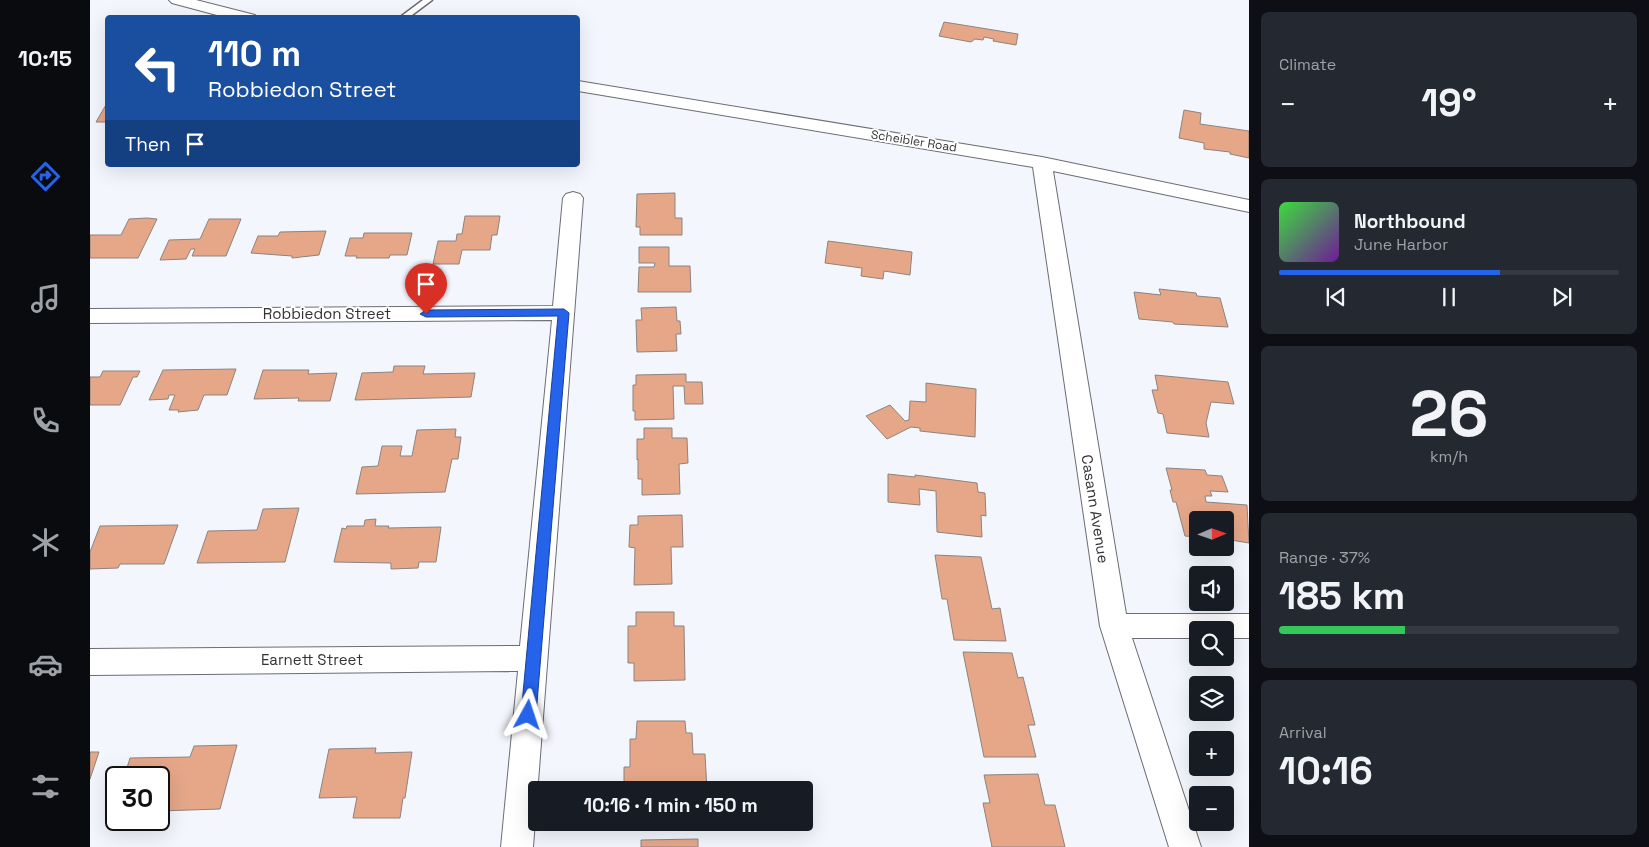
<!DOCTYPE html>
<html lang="en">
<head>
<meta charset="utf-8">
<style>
	body { margin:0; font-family:"Space Grotesk",sans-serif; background:#242831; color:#f1f3f6; height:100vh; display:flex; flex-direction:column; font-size:19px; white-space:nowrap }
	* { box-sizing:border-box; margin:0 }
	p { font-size:16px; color:#9ea1a6 }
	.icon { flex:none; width:28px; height:28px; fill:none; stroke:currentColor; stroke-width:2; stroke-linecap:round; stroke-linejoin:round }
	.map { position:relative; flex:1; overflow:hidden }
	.details { display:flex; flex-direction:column; gap:12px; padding:12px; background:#0d0f14; width:400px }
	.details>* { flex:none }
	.top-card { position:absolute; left:15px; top:15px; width:475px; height:152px; border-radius:5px; box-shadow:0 5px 20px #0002; background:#1a4fa0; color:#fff; overflow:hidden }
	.needle { width:32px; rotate:88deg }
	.buttons { position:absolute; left:1099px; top:511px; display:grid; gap:10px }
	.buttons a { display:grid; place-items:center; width:45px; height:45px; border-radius:5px; background:#171b24; box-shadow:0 5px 20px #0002; font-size:25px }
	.speed { position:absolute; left:15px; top:766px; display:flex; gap:10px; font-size:25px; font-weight:700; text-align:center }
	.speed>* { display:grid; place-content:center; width:65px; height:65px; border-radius:50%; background:#171b24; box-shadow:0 5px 20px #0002; line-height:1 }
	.speed .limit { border:2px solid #111; border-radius:8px; background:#fff; color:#111 }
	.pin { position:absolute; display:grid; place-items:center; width:42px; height:42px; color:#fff; margin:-51px -21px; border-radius:50% 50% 50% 0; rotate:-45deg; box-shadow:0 0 5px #0007 }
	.pin .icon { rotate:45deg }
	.me { position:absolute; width:55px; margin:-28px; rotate:5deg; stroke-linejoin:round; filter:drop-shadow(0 0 4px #0008) }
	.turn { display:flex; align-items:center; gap:18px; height:105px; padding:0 20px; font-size:22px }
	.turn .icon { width:65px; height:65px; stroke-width:2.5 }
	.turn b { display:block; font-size:35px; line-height:42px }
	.then { display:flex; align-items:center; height:48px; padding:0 20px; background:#0003; gap:10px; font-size:19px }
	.big { font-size:38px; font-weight:800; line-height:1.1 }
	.details .widget { flex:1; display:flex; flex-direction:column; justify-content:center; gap:8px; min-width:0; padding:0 18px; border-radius:8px; background:#242831 }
	.details .dial { align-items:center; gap:0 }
	.dial b { font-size:65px; line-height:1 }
	.song { display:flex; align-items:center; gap:15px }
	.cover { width:60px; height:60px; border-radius:8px; background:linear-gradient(135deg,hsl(120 70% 55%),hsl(280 70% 35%)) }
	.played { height:5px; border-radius:2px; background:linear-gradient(90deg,#2563eb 65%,#363941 65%) }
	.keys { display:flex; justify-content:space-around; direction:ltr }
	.heat { display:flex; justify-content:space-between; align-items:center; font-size:28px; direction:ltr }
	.charge { height:8px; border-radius:4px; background:linear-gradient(90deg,#34c759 37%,#363941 0) }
	.trip { position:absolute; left:438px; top:781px; width:285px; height:50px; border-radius:5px; background:#171b24; box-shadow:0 5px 20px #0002; font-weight:800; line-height:50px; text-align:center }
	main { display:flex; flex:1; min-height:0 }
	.tab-bar { display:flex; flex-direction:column; width:90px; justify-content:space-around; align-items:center; background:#090b0e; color:#9ea1a6 }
	.tab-bar .icon { width:35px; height:35px }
	.tab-bar .on { color:#2563eb }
	.tab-bar b { font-size:22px; color:#f1f3f6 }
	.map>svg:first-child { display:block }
	.building { fill:#e6a789; stroke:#8c837f }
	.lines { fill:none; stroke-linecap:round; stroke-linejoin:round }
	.service-casing { stroke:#6b6c74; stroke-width:3 }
	.minor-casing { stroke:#6b6c74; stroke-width:2 }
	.service { fill:#fff; fill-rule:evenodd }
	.minor { fill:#fff; fill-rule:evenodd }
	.route { fill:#2563eb; stroke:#184099 }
	.labels { text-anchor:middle; stroke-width:4; stroke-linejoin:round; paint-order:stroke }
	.far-street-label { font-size:12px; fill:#323236; stroke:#fff }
	.street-label { font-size:15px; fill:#323236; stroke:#fff }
</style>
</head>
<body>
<main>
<nav class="tab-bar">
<b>10:15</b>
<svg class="icon on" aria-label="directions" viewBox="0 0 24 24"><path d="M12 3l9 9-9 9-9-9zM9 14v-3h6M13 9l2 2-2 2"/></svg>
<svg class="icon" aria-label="music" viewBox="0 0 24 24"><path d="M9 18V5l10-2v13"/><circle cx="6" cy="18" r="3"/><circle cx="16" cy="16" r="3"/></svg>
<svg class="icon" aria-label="phone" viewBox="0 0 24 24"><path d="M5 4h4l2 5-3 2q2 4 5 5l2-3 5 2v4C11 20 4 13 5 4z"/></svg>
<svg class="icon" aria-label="climate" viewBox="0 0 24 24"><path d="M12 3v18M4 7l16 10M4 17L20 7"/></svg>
<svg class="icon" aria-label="car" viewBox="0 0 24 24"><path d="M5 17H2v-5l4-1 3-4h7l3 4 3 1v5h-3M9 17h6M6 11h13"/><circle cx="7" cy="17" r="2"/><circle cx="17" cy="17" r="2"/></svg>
<svg class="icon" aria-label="filters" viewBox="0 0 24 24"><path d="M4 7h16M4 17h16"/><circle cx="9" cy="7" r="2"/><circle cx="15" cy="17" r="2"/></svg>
</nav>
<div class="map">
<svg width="1159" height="847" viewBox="0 0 1159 847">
	<rect width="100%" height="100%" fill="#f4f6fe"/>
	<path class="building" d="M854 22 928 34 926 45 903 41 904 39 894 37 893 40 885 39 881 42 849 36Z
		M17 103 18 122H6Z
		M1094 110 1111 113 1110 124 1159 131V158L1140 154V152L1114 149V143L1089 138Z
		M585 193V218H592V235H550V227H546L547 194Z
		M375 216H410L407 235H402L400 250H372L369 264H343L348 241H366L367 234H372Z
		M57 218 67 219 48 258H0V235H31L39 219Z
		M119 219H151L136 256H102L105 249H101L96 259 70 260 79 240 110 239Z
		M236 231 229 255 202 258V256L161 253 168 236H188L190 232Z
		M274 233H322L317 255H300L299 258H266L267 256H255L260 238H273Z
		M738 241 822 252 820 275 794 271 793 279 771 276 772 268 735 263Z
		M549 247H579V266H600L601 292H548L549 267H564L565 263H549Z
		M1069 289 1106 293 1107 296 1130 298 1138 327 1084 324 1083 322 1049 319 1044 292 1071 295Z
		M586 307 587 321H590L591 334H586L587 351 547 352 546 320H552L551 308Z
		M304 366H335L333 374 385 373 381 397 265 400 272 373 303 372Z
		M146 369 137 395H114L108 410 88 412 89 410H79L85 395H79L78 399 59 400 73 370Z
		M173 370H219L218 374 247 373 240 401H208L209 398 164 399Z
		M13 371H50L47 377H43L30 405H0V377H10Z
		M596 374V382H612L613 404H595L594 386H583L584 419 545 420V411H543V385H546V375Z
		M1065 375 1138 382 1144 404 1121 402 1116 423 1119 437 1077 433 1073 414 1068 413 1062 390H1068Z
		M836 383 886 389 885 437 830 431V428L821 427 797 439 776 416 800 405 815 421 819 420 820 401 836 402Z
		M554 428H582V438H597L598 463 589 464 590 494 552 495V479H548V459L547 460V439H554Z
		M366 429 365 437H371L368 459H362L355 492 266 494 272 467 288 466 292 446H312L310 456H322L327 430Z
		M1076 468 1115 470 1117 475 1132 476 1138 492 1120 491 1122 496H1115L1116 502 1157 505 1159 543 1135 539V520H1108V537L1095 536 1086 502H1083L1080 490H1082Z
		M798 474 825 477V475L887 483 888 492 895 493 896 516 891 515 892 537 847 532 846 491 829 489 830 505 798 502Z
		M209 508 195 562 107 563 118 531 167 530 173 509Z
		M592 515 593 547H581L582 584 544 585 545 548 539 547 540 525H548V516Z
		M286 519 285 526H299L298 528 351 527 346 562H329L328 568 301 569V563L244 562 252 528 256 529 257 526H274L275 520Z
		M88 525 74 564H30L28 568 0 569V552L10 526Z
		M845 555 891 557 902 609 910 608 916 641 864 640 857 599H852Z
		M546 612H584V626H594L595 680 544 681V663H538V626H546Z
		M873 652 922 653 928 678 933 677 945 725H938L946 757H894Z
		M547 721H595L596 733H602L603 754H615L617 790H534V767H540V739H546Z
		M147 745 130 809 69 811V778H34L40 758 100 757 104 746Z
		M286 748 285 753 322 752 315 798H313L310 818H263L267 797 229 798 239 749Z
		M0 752H9L0 779Z
		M948 774 955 805H965L975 847H902L893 803H900L894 775Z
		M608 839V847H551V840Z"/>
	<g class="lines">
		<defs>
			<path id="service" d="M333 0H342L318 18H309Z"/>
			<path id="minor" d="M79 0H106L165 15 167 18H138L82 3Z
				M488 81 952 157 1159 200V212L963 171 1036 614H1159V638H1135V630H1108V638H1042L1111 847H1079L1010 626 943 167 488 91Z
				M483 192 490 194 493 198 443 847H411L428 671 0 675V649L430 646 462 320 0 323V309L463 306 473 198 476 194Z"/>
		</defs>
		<use href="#service" class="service-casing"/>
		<use href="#minor" class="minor-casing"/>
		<use href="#service" class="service"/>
		<use href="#minor" class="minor"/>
	</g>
	<path class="route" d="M474 309 479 313 446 715 443 719 438 721 434 719 431 715 468 316 336 317 330 314 336 310Z"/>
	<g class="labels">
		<g class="far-street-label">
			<text transform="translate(824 141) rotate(9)" y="4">Scheibler Road</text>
		</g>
		<g class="street-label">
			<text x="237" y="319">Robbiedon Street</text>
			<text transform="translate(1005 509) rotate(81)" y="5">Casann Avenue</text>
			<text x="222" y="665">Earnett Street</text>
		</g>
	</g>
</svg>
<div class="buttons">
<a><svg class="needle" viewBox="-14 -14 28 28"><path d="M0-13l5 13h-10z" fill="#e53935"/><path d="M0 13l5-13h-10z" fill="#9ea1a6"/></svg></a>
<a><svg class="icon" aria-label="sound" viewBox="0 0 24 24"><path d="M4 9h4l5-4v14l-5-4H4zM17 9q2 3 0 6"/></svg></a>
<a><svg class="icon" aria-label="search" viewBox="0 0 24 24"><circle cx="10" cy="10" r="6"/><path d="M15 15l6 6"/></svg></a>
<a><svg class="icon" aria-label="layers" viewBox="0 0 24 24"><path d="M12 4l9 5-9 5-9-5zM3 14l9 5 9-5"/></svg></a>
<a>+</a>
<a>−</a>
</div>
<div class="speed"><div class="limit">30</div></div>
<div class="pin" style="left:336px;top:314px;background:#d93025"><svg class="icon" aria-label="arrive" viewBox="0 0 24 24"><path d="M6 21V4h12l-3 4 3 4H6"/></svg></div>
<svg class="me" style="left:438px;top:715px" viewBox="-20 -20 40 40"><path d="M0-17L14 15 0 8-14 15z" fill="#2563eb" stroke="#fff" stroke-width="4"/></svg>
<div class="trip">10:16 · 1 min · 150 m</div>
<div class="top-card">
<div class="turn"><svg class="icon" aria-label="left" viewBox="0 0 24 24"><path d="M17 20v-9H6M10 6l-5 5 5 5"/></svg><div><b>110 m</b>Robbiedon Street</div></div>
<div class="then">Then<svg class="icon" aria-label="arrive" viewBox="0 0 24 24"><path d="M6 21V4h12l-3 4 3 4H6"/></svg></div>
</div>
</div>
<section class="details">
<div class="widget"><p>Climate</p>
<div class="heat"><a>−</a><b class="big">19°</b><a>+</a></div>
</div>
<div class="widget">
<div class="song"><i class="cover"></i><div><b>Northbound</b><p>June Harbor</p></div></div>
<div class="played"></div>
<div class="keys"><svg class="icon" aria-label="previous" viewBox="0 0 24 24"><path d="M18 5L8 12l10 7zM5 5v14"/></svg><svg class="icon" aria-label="pause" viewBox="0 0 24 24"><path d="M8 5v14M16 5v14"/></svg><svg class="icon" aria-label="next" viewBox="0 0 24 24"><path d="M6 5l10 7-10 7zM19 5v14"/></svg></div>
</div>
<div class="widget dial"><b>26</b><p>km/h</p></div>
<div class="widget"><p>Range · 37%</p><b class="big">185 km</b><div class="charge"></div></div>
<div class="widget"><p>Arrival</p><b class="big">10:16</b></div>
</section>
</main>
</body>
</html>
